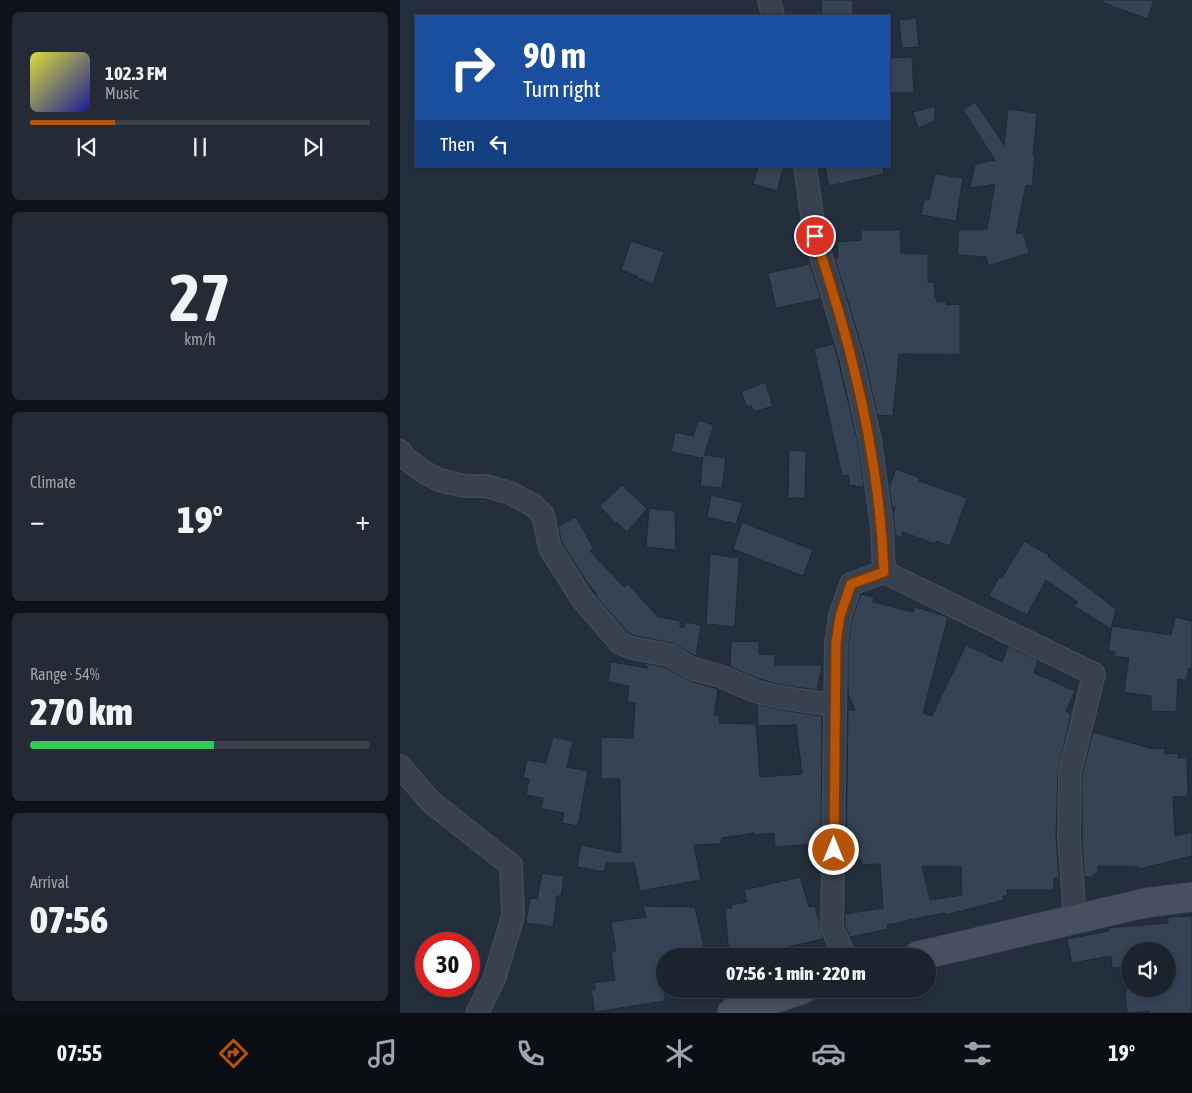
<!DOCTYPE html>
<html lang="en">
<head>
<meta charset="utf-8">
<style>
	body { margin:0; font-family:"Asap Condensed",sans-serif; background:#242b36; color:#f1f3f6; height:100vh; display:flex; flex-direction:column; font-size:19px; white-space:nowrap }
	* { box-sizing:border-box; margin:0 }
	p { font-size:16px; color:#a0a4aa }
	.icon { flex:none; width:28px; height:28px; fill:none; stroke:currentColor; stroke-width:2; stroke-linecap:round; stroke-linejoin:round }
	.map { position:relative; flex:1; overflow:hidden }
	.side { display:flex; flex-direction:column; gap:12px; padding:12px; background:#0f1319; width:400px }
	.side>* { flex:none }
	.hud { position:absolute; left:15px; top:15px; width:475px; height:152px; border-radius:0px; box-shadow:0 2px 8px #0003,0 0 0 1px #39404a; background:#1a4fa0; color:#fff; overflow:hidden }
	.buttons { position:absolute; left:721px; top:942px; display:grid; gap:10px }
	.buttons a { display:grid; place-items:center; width:55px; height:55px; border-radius:50%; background:#1b232e; box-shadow:0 2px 8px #0003,0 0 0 1px #39404a; font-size:25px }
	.speed { position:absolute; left:15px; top:932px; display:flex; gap:10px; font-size:25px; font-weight:700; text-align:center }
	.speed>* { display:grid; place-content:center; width:65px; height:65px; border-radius:50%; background:#1b232e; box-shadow:0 2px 8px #0003,0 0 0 1px #39404a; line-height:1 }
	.speed .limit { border:8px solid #d22; background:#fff; color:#111 }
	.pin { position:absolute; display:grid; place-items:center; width:42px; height:42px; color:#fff; margin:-21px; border:2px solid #fff; border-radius:50%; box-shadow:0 1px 5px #0007 }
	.me { position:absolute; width:55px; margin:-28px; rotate:0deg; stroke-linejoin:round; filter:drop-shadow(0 0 4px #0008) }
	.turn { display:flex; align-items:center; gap:18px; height:105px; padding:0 25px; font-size:22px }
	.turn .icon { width:65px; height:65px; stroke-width:2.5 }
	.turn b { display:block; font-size:35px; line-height:42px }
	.then { display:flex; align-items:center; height:48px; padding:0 25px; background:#0003; gap:10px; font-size:19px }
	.big { font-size:38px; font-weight:800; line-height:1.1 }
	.side .widget { flex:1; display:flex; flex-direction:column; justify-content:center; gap:8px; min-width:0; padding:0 18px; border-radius:8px; background:#242b36 }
	.side .dial { align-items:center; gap:0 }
	.dial b { font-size:65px; line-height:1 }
	.song { display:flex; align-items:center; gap:15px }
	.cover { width:60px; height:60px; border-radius:8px; background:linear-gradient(135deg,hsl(60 70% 55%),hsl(240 70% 35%)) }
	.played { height:5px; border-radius:2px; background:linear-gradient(90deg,#b45309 25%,#39404a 25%) }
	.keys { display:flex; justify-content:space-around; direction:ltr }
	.heat { display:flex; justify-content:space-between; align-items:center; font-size:28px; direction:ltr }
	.charge { height:8px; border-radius:4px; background:linear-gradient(90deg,#34c759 54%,#39404a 0) }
	.trip { position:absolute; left:256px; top:948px; width:280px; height:50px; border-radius:25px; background:#1b232e; box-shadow:0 2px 8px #0003,0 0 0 1px #39404a; font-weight:800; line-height:50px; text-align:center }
	.tab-bar { display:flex; height:80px; justify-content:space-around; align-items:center; background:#0b0e12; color:#a0a4aa }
	.tab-bar .icon { width:35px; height:35px }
	.tab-bar .active { color:#b45309 }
	.tab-bar b { font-size:22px; color:#f1f3f6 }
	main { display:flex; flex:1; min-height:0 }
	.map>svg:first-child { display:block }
	.building { fill:#364354; stroke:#1f2835; fill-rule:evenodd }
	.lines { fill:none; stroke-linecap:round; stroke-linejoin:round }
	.street-casing { stroke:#414a57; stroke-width:24 }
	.secondary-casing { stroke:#414a57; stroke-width:30 }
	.street { stroke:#38414e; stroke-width:21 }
	.secondary { stroke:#465061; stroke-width:28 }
	.route-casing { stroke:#753606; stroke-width:12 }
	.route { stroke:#b45309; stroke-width:9 }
</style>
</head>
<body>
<main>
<section class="side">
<div class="widget">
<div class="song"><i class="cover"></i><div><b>102.3 FM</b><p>Music</p></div></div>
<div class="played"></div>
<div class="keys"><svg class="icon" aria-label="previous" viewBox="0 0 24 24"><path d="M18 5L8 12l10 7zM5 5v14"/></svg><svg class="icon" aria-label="pause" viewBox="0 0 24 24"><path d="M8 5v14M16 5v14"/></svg><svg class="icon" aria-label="next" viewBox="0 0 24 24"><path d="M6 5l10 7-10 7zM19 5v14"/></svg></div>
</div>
<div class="widget dial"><b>27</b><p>km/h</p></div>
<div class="widget"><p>Climate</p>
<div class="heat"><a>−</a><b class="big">19°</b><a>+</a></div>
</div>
<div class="widget"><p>Range · 54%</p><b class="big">270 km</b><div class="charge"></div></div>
<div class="widget"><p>Arrival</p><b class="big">07:56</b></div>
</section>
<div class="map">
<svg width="792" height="1013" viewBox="0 0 792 1013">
	<rect width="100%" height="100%" fill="#242f3e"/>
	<path class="building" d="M421 0H453V16H422Z
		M702 0H754L747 19 702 2Z
		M516 18 519 47 502 48 499 20Z
		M512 57 514 93H489V58Z
		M575 102 604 145 608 109 637 113 633 155H635L632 186 626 185 616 234 623 233 629 253 588 266 586 257 558 255V230L587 229 595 184 570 188 575 164 595 160 563 110Z
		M535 106V121L518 128 513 112Z
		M358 166H384L377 191 353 184Z
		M425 166H483L484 174 429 186Z
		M535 174 563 178 556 221 521 215 524 200H529Z
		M461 230H500L501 253 528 254V282H534L535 298H537V302L546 301V305L560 304V355L499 354 493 416 477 415 463 352 435 259 438 258 437 242 461 240Z
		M231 241 264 252 253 284 237 278V276L221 270Z
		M410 264 421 299 376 308 368 273Z
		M434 344 458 442 464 486 455 487V485L450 486 448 475 442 476 414 349Z
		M365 382 373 406 354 412 351 405 347 407 341 392Z
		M298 420 314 425 304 455 326 458 322 488 300 486 303 457V458L271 452 275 432 293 436Z
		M389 450 406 451 405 498H388Z
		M496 469 520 478 519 481 567 498 550 546 536 541 535 544 503 532 502 538 495 535 493 513 495 507 492 506 489 487Z
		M222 485 247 509 227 532 217 522 216 524 200 506Z
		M311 495 343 503 336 524 307 517Z
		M249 508 275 511 276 550 246 547Z
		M176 517 194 549 190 551 224 587 228 584 258 617 280 621V627H284L285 622 301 625 296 656 272 643 236 636 228 633 195 595 197 594 189 585 162 543 158 526Z
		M342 522 413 550 403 576 333 549Z
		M624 541 649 555 648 557 716 609 711 629 674 606 678 602 646 580 627 615 589 596 599 577 602 578Z
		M310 554 339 558 335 627 306 624Z
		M461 594 474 597 473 602 513 612 515 607 548 617 523 713 532 716 566 645 602 662 608 646 638 660 634 673 675 691 666 711 671 714 658 772 656 837 659 878H654V890H607L608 896H603L604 900 546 915 545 913 504 921V922L487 925 488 929 450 937 445 925V914L483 908 480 864 461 865 462 860H456V858L446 857 448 710H455L448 694V644L452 619ZM522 866 561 867 562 895 530 900Z
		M775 617 792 621V669L789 668 786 680 778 679 776 712 751 711V696L724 692 729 658 714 656 715 652 708 651 712 626 771 635Z
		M359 641V654L375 655V665H422L417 690 380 685 359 679 330 667 331 642Z
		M211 662 248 668 243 663 265 667 290 681 318 689 314 715 319 716V723L356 724 360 777 402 774 396 725 358 726 357 704 376 709 422 716 421 844 375 847 374 833 354 835V833L322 838 320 844 294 845 301 880 240 891 234 863H206L204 872 177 867 181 845 221 853 220 779H201V737L233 738 235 703 227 702 229 686 208 682Z
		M693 732 753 749 765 748V754L778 753V758H787L788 796 773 797 775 836 792 832V856L739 869 738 867 698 866V874H694V877H684L682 837V774Z
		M153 737 173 741 167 767 188 771 178 826 162 823 164 813 141 809 143 798 126 795 129 779 123 778 127 760 146 763Z
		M142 873 164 876 161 896H157L153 927 126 923 130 898 137 899Z
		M400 877 409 907 415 906 418 919H420V928L423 939 384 948V956H329L325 908H332L331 905 347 902 344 890Z
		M243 906 295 907 306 956H265V1001L195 1012 191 990 195 989 194 983 215 980 211 952 216 951 211 922 246 917Z
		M792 916V1013H749V1011L727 1013 725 989H768V951H730V967L712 968 711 956 672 963 667 939 709 931 708 928 768 923V917Z"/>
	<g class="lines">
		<defs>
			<path id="street" d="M369 0 373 16
				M405 166 415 236 451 356 470 440 482 527 484 572 451 584 440 616 436 643 432 928 445 956
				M0 451 4 457 24 472 39 480 65 486H86L110 493 133 505 143 515 150 548 183 600 220 643 232 648 269 655 293 669 320 676 355 691 378 697 434 705
				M484 572 694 674 670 772 669 837 675 920
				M0 766 31 802 111 865 113 916 94 979 77 1013"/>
			<path id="secondary" d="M518 956 745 903 792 897
				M332 1013 403 989"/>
		</defs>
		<use href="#street" class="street-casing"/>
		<use href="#secondary" class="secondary-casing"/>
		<use href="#street" class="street"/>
		<use href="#secondary" class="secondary"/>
	</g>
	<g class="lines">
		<defs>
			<path id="route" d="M415 236C428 276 441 316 451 357 469 427 481 500 484 572L451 584 440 616 436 643 434 850"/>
		</defs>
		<use href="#route" class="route-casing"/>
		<use href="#route" class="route"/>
	</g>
</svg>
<div class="buttons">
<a><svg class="icon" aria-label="sound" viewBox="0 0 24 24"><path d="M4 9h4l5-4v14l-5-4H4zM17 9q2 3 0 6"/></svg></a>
</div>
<div class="speed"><div class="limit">30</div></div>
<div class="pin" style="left:415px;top:236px;background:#d93025"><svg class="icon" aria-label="arrive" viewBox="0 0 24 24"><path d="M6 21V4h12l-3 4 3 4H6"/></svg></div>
<svg class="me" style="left:434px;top:850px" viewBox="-20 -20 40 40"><circle r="17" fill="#b45309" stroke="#fff" stroke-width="3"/><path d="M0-11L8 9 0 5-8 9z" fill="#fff"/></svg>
<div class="trip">07:56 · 1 min · 220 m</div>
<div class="hud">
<div class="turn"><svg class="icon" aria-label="right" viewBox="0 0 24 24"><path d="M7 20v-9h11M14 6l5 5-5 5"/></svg><div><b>90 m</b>Turn right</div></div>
<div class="then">Then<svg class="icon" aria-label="left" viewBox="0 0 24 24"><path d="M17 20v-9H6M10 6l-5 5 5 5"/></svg></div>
</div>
</div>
</main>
<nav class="tab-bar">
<b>07:55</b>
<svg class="icon active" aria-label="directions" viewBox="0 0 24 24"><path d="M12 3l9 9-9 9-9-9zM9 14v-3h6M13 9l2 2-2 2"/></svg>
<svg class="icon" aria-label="music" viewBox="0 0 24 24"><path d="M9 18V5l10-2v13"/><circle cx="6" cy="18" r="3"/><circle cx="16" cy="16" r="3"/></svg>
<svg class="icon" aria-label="phone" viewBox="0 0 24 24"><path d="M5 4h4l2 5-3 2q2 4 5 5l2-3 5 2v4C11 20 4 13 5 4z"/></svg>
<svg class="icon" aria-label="climate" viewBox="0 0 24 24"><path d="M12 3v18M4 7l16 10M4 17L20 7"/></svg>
<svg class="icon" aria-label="car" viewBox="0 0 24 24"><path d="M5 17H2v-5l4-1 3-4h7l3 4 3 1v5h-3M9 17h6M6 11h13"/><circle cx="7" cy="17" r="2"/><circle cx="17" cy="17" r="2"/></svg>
<svg class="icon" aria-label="filters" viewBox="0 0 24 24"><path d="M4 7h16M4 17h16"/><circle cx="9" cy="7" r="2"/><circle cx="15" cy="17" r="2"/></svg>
<b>19°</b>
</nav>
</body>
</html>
